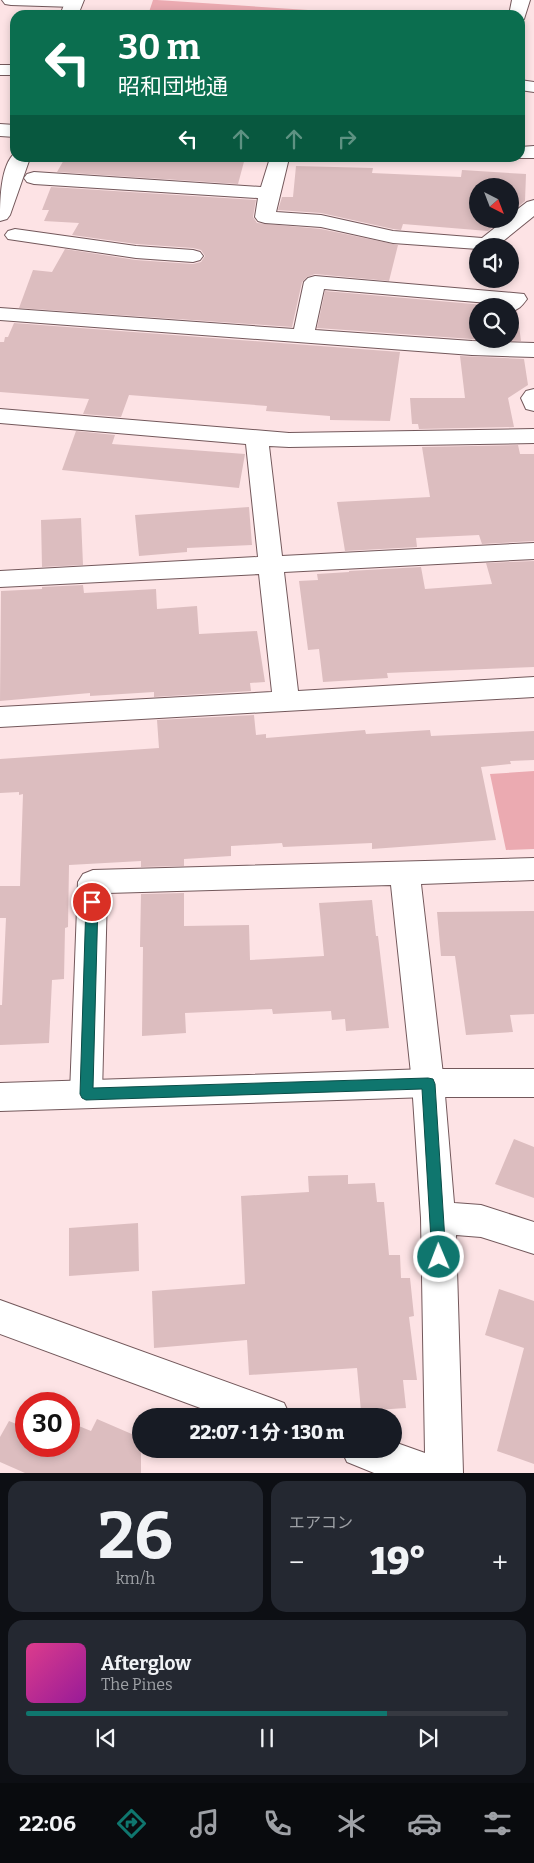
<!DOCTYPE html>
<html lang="ja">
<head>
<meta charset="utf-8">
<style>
	body { margin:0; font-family:Bitter,"Noto Sans JP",serif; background:#242831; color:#f1f3f6; height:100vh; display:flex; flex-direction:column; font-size:19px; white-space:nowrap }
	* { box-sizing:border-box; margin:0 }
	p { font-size:16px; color:#9ea1a6 }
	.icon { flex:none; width:28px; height:28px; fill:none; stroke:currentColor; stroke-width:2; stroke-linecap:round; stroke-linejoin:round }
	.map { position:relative; height:1473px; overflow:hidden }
	.panel { display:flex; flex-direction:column; gap:8px; padding:8px; background:#0d0f14; flex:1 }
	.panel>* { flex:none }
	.top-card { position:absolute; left:10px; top:10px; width:515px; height:152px; border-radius:15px; box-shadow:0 2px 8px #0003; background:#0b6e4f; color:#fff; overflow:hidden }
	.needle { width:32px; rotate:138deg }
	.controls { position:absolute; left:469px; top:178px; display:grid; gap:10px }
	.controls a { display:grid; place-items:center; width:50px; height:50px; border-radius:50%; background:#171b24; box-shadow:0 2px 8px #0003; font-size:25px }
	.speed { position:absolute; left:15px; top:1392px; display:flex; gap:10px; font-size:25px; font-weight:700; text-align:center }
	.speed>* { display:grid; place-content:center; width:65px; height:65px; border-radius:50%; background:#171b24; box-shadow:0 2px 8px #0003; line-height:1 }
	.speed .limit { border:8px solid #d22; background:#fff; color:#111 }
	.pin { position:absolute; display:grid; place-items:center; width:42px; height:42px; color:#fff; margin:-21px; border:2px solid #fff; border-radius:50%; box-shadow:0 1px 5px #0007 }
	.me { position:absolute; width:55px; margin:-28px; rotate:359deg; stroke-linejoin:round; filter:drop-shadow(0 0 4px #0008) }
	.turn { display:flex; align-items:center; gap:18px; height:105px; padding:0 25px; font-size:22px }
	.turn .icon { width:65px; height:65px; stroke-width:2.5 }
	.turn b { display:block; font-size:35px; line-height:42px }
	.lanes { display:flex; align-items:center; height:48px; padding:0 25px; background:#0003; justify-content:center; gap:25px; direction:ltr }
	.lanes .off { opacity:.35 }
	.big { font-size:38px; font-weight:800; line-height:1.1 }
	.panel .widget { flex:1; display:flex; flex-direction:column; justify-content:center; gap:8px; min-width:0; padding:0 18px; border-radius:15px; background:#242831 }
	.panel .dial { align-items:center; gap:0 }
	.dial b { font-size:65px; line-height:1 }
	.song { display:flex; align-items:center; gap:15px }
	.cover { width:60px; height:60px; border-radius:8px; background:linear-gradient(135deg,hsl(330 70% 55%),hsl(300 70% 35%)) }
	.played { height:5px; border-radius:2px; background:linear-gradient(90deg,#0f766e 75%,#363941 75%) }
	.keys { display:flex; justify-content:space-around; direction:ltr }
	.heat { display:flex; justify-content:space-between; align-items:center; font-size:28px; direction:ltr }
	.panel .tiles { flex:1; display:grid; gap:8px; grid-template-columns:1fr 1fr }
	.widget:last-child { grid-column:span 2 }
	.trip { position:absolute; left:132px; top:1408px; width:270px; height:50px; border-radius:25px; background:#171b24; box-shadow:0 2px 8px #0003; font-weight:800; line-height:50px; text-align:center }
	.tab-bar { display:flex; height:80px; justify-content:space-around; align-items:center; background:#090b0e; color:#9ea1a6 }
	.tab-bar .icon { width:35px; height:35px }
	.tab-bar .on { color:#0f766e }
	.tab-bar b { font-size:22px; color:#f1f3f6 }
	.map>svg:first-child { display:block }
	.green { fill:#ebaab1 }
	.building { fill:#dcbdbf }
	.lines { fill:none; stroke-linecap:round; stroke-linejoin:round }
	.minor-casing { stroke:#73585b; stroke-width:2 }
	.tertiary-casing { stroke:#73585b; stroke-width:2 }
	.minor { fill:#fff; fill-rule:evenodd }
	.tertiary { fill:#fff; fill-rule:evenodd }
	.route { fill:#0f766e; stroke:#0a4d48 }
</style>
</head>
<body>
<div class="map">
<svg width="534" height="1473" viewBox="0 0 534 1473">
	<rect width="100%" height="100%" fill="#fde3e5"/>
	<path class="green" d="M153 0H157L385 15H148Z
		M534 771V849L506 850 490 774Z"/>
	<path class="building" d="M65 158H245L238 184 57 172Z
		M296 166 373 168 372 173 461 177 462 170 526 174 525 201 510 213V186H478V219H503L488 231 403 224 401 230 393 229 321 213 278 210 282 197H293Z
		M51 187 256 200 253 217 257 223 321 229 398 245 389 281 315 274 307 277 302 282 292 327 19 308 33 270 52 272 65 249 136 260 193 264 201 262 205 256 201 250 193 248 136 244 72 235 79 223 44 221 49 210H42Z
		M325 291 496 306H478V339H510V314L517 311 521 341 472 339 317 328Z
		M14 323 400 352 390 421 330 420V416L266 411 267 406 129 395 121 417 83 414 89 399 0 392V342H4L5 337H8Z
		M460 356 524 359 528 385 508 398 514 427 419 429 418 424H412L410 398H465Z
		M76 431 115 435 112 444 245 454 239 488 62 470Z
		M518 445 520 454H534V541L482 544 479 535 416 538 417 547 345 551 337 502 430 497 422 447Z
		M249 507 252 545 187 548V552L139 556 135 515Z
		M81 518 83 565 42 567 41 520Z
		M534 561V667L387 673 388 678 323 682 319 649 308 650 299 581 318 580 317 574 349 572V571L421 567 425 589 492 584 486 563Z
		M83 585 84 593 156 589 157 609 197 606 199 634 257 631 265 682 250 683 251 691 154 697V692L90 696V693L0 701 1 591 42 589V587Z
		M254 715 256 735 266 734V738L365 730 366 734 430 730 431 736 534 731V760L510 761 511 764 481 767 496 840 372 849V843L283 847 282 843 231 846V856L184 859V866L141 867V861L69 865 68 927 65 928 64 979 52 980 49 1043 0 1045V1005H2L6 918H0V886H20L23 794 19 795V792L0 793V759L159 748 157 720Z
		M184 893V926L249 925 250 960 324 956 319 903 372 900 376 936H378L389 1028 346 1031 345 1019 332 1020 331 1011 273 1014 272 1009 185 1013 186 1033 142 1036 143 947H140L141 894Z
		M534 911V1014L510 1015 513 1032 466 1035 455 956H441L437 912Z
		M514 1139 534 1147V1198L495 1184Z
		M348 1175V1184L375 1183 377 1202H384L389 1255H400L401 1278H410L414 1316 409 1317 417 1380H403L406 1408 361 1411 357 1368 249 1375 247 1340 154 1348 152 1291 245 1284 241 1196 309 1192 308 1176Z
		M138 1223 139 1271 69 1276V1228Z
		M499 1289 534 1301V1464L497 1451 524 1348 485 1335Z
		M97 1419 141 1438V1473H25L0 1462V1437L9 1421 26 1428V1446H69V1422L91 1431Z"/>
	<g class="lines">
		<defs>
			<path id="minor" d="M2 0H81L83 2 80 6 74 7 11 5 5 4Z
				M512 0H530L524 19 520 20V15H509Z
				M0 65H15V75H0Z
				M520 80 534 82V92L520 90Z
				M0 124 15 125V137L0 136Z
				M534 146V158H515H520V147Z
				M270 158H289L276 212 321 215 393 231 482 238 506 219H510V215L527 202 534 200V216L497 246H478V249L393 243 321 227 265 223 258 221 255 217 258 198 34 184 27 182 24 178 27 174 34 172 261 187Z
				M15 229 136 246 193 250 200 252 203 256 200 260 193 262 136 258 8 239 5 235 8 231Z
				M315 276 524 294 527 299C522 306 518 310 510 312V306H498L500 304 324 289 315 330 472 341 534 343V357L472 355 0 320V308L294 329 304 282 308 278Z
				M534 389V411L526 409 521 398 526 391Z
				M0 409 289 433 534 429V443L289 447 269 446 282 556 534 543V559L284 572 298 691 534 677V697L0 727V707L272 692 259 574 0 587V571L258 557 246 444 0 423Z
				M534 858V880L421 884 444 1083 454 1203 481 1205 534 1222V1254L481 1237 456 1235 463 1473H374L347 1462 341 1449H394V1442L425 1453 421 1218 412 1083 391 885 107 893 102 1094 98 1104 86 1108 74 1104 70 1094 78 882 83 874 93 870Z
				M0 1300 271 1398 284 1403 290 1416H222L0 1334Z"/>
			<path id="tertiary" d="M66 0H84L78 15H60Z
				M15 153V158H30L10 215 7 219 0 221C0 203 0 165 15 153Z
				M428 1069H534V1097H428L0 1111V1083Z"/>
		</defs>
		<use href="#minor" class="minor-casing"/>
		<use href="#tertiary" class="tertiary-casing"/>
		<use href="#minor" class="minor"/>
		<use href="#tertiary" class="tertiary"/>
	</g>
	<path class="route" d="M92 897 96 898 98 902 93 1088 428 1078 433 1079 435 1084 446 1257 444 1262 439 1264 434 1262 432 1257 422 1089 86 1100 82 1098 80 1094 86 902 88 898Z"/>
</svg>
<div class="controls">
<a><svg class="needle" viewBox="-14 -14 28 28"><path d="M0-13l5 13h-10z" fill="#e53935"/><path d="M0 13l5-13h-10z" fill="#9ea1a6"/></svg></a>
<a><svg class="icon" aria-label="sound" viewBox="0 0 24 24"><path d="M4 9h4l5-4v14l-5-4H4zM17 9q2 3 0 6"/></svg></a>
<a><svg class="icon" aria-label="search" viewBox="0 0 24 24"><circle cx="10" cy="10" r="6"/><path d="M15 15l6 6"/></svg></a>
</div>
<div class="speed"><div class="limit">30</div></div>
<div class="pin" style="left:92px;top:902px;background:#d93025"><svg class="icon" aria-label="arrive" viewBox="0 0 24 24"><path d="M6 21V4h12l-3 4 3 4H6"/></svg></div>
<svg class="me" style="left:439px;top:1257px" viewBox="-20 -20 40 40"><circle r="17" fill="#0f766e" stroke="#fff" stroke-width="3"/><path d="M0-11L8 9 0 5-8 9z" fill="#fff"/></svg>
<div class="trip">22:07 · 1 分 · 130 m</div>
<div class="top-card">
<div class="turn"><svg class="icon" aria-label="left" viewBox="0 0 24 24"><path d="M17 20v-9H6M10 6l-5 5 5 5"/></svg><div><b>30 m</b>昭和団地通</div></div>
<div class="lanes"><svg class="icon" aria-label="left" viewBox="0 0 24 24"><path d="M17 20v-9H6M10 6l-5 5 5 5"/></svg><svg class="icon off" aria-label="ahead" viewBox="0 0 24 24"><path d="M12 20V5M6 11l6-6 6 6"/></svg><svg class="icon off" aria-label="ahead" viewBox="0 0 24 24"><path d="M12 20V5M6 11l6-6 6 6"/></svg><svg class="icon off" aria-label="right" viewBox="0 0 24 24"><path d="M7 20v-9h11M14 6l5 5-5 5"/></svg></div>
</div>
</div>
<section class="panel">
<div class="tiles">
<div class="widget dial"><b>26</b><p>km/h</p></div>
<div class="widget"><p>エアコン</p>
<div class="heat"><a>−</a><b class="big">19°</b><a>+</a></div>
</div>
<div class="widget">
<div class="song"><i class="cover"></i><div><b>Afterglow</b><p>The Pines</p></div></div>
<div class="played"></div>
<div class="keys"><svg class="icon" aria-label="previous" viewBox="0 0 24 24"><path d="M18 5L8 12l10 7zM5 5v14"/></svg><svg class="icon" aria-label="pause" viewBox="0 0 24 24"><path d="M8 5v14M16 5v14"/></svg><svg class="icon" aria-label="next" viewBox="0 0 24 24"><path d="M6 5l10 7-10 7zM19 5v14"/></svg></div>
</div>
</div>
</section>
<nav class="tab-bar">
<b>22:06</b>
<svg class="icon on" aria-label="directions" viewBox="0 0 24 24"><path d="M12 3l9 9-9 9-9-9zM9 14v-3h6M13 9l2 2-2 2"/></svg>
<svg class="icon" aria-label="music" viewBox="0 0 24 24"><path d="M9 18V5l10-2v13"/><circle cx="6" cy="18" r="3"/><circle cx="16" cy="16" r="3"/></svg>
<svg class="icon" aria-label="phone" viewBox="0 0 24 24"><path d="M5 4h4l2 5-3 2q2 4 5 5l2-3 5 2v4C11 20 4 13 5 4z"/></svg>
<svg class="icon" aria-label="climate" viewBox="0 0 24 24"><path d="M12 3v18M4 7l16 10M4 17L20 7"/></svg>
<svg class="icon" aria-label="car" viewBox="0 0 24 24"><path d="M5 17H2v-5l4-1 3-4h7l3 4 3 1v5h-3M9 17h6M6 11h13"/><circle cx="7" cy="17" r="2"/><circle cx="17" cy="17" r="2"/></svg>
<svg class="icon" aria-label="filters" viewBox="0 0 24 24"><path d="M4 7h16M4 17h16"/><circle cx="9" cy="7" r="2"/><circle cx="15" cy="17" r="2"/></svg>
</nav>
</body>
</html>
